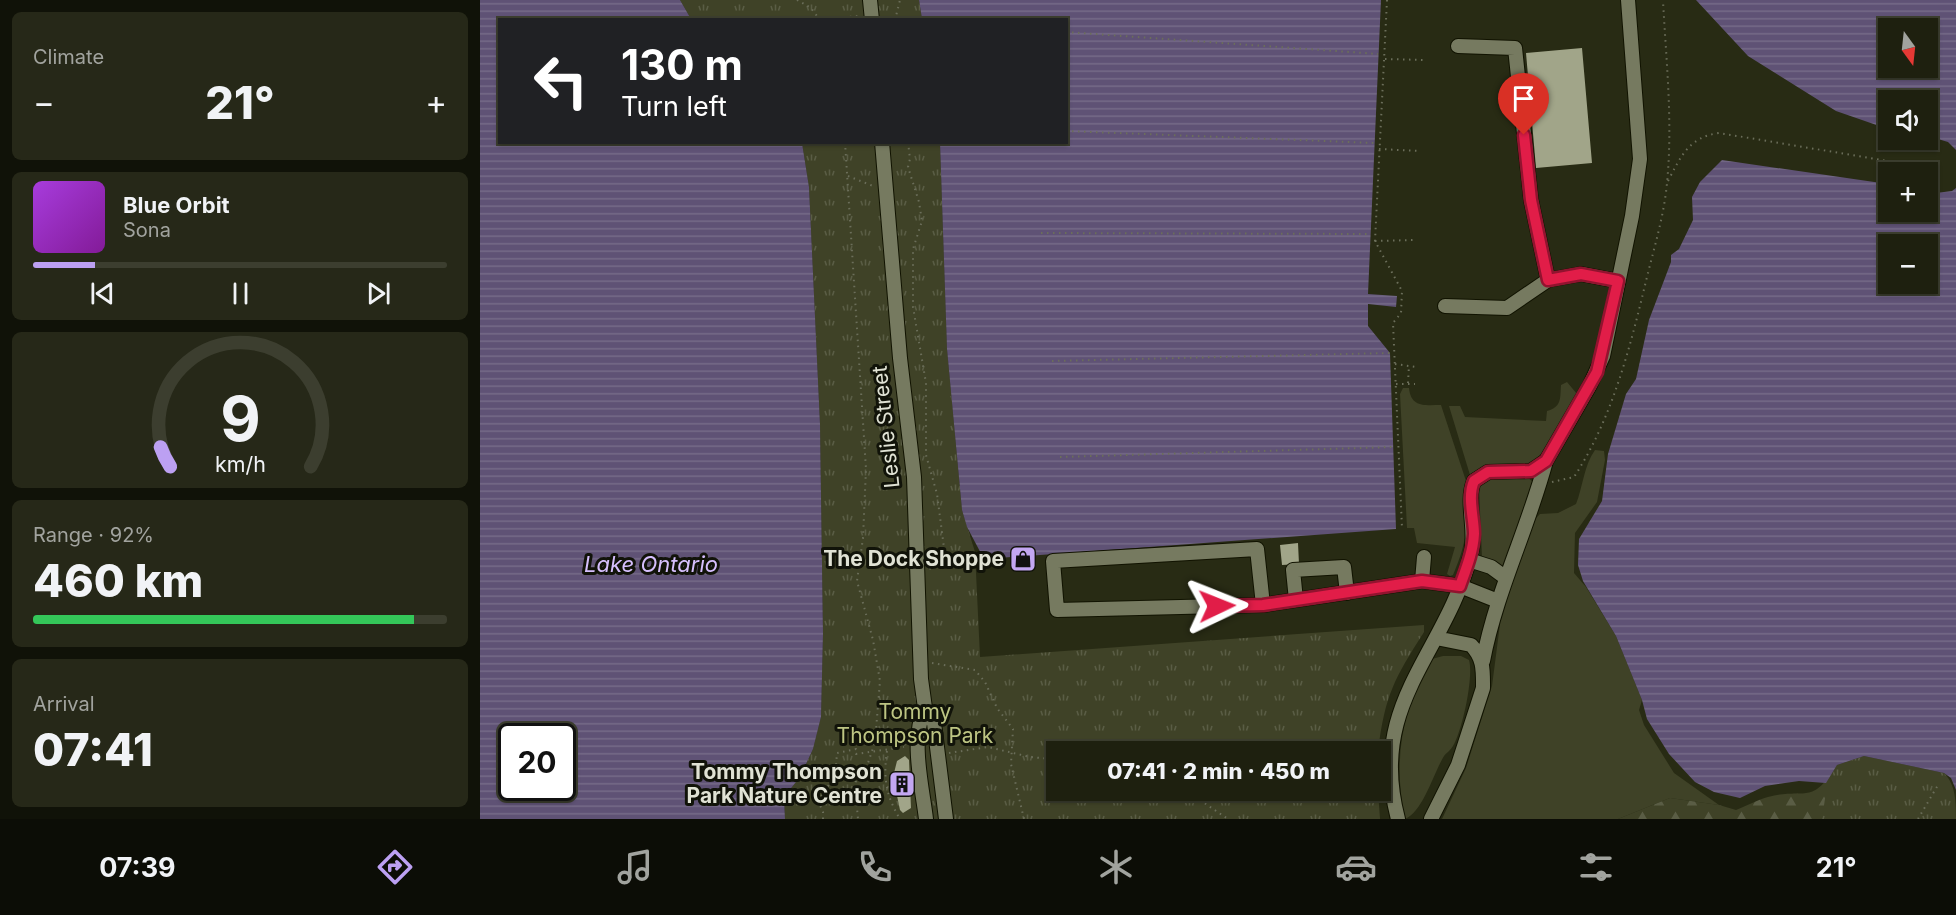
<!DOCTYPE html>
<html lang="en">
<head>
<meta charset="utf-8">
<style>
	body { margin:0; font-family:Inter,sans-serif; background:#262818; color:#f1f3f6; height:100vh; display:flex; flex-direction:column; font-size:22px; white-space:nowrap }
	* { box-sizing:border-box; margin:0 }
	p { font-size:20px; color:#a1a39e }
	.icon { flex:none; width:33px; height:33px; fill:none; stroke:currentColor; stroke-width:2; stroke-linecap:round; stroke-linejoin:round }
	.map { position:relative; flex:1; overflow:hidden }
	.details { display:flex; flex-direction:column; gap:12px; padding:12px; background:#101208; width:480px }
	.details>* { flex:none }
	.hud { position:absolute; left:18px; top:18px; width:570px; height:126px; border-radius:0px; box-shadow:0 2px 4px #0004,0 0 0 2px #3c3e2f; background:#202124; color:#fff; overflow:hidden }
	.needle { width:39px; rotate:165deg }
	.controls { position:absolute; left:1398px; top:18px; display:grid; gap:12px }
	.controls a { display:grid; place-items:center; width:60px; height:60px; border-radius:0px; background:#1e200f; box-shadow:0 2px 4px #0004,0 0 0 2px #3c3e2f; font-size:30px }
	.speed { position:absolute; left:18px; top:723px; display:flex; gap:12px; font-size:30px; font-weight:700; text-align:center }
	.speed>* { display:grid; place-content:center; width:78px; height:78px; border-radius:50%; background:#1e200f; box-shadow:0 2px 4px #0004,0 0 0 2px #3c3e2f; line-height:1 }
	.speed .limit { border:3px solid #111; border-radius:9px; background:#fff; color:#111 }
	.pin { position:absolute; display:grid; place-items:center; width:51px; height:51px; color:#fff; margin:-62px -26px; border-radius:50% 50% 50% 0; rotate:-45deg; box-shadow:0 0 6px #0007 }
	.pin .icon { rotate:45deg }
	.me { position:absolute; width:66px; margin:-33px; rotate:88deg; stroke-linejoin:round; filter:drop-shadow(0 0 4px #0008) }
	.turn { display:flex; align-items:center; gap:21px; height:126px; padding:0 24px; font-size:27px }
	.turn .icon { width:78px; height:78px; stroke-width:2.5 }
	.turn b { display:block; font-size:42px; line-height:51px }
	.big { font-size:45px; font-weight:800; line-height:1.1 }
	.details .card { flex:1; display:flex; flex-direction:column; justify-content:center; gap:9px; min-width:0; padding:0 21px; border-radius:9px; background:#262818 }
	.details .dial { align-items:center; gap:0 }
	.dial svg { height:156px; overflow:visible; fill:none; stroke:#3c3e2f; stroke-width:7; stroke-linecap:round; text-anchor:middle }
	.dial text { fill:#f1f3f6; stroke:none }
	.song { display:flex; align-items:center; gap:18px }
	.cover { width:72px; height:72px; border-radius:9px; background:linear-gradient(135deg,hsl(280 70% 55%),hsl(290 70% 35%)) }
	.played { height:6px; border-radius:3px; background:linear-gradient(90deg,#bca0f2 15%,#3c3e2f 15%) }
	.keys { display:flex; justify-content:space-around; direction:ltr }
	.heat { display:flex; justify-content:space-between; align-items:center; font-size:33px; direction:ltr }
	.charge { height:9px; border-radius:4px; background:linear-gradient(90deg,#34c759 92%,#3c3e2f 0) }
	.trip { position:absolute; left:566px; top:741px; width:345px; height:60px; border-radius:0px; background:#1e200f; box-shadow:0 2px 4px #0004,0 0 0 2px #3c3e2f; font-weight:800; line-height:60px; text-align:center }
	.menu { display:flex; height:96px; justify-content:space-around; align-items:center; background:#0c0d06; color:#a1a39e }
	.menu .icon { width:42px; height:42px }
	.menu .on { color:#bca0f2 }
	.menu b { font-size:27px; color:#f1f3f6 }
	main { display:flex; flex:1; min-height:0 }
	.map>svg:first-child { display:block }
	.grass { fill:#3f4227 }
	.forest { fill:url(#forest-firs) }
	.park { fill:url(#park-tufts) }
	.water { fill:url(#water-rules); fill-rule:evenodd }
	.building { fill:#a1a589 }
	.lines { fill:none; stroke-linecap:round; stroke-linejoin:round }
	.minor-casing { stroke:#111301; stroke-width:16 }
	.path { stroke:#6b6e5a; stroke-width:2; stroke-dasharray:1.5 4.5; stroke-linecap:butt }
	.minor { stroke:#767a60; stroke-width:14 }
	.route-casing { stroke:#92132f; stroke-width:15 }
	.route { stroke:#e11d48; stroke-width:10 }
	.labels { text-anchor:middle; stroke-width:6; stroke-linejoin:round; paint-order:stroke }
	.street-label { font-size:21px; fill:#e0e2d4; stroke:#111309 }
	.poi-label { font-size:21px; font-weight:bold; fill:#e0e2d4; stroke:#111309; text-anchor:end }
	.park-label { font-size:21px; fill:#bdc583; stroke:#111309 }
	.water-label { font-size:22px; font-style:italic; fill:#d6bffd; stroke:#111309 }
</style>
</head>
<body>
<main>
<section class="details">
<div class="card"><p>Climate</p>
<div class="heat"><a>−</a><b class="big">21°</b><a>+</a></div>
</div>
<div class="card">
<div class="song"><i class="cover"></i><div><b>Blue Orbit</b><p>Sona</p></div></div>
<div class="played"></div>
<div class="keys"><svg class="icon" aria-label="previous" viewBox="0 0 24 24"><path d="M18 5L8 12l10 7zM5 5v14"/></svg><svg class="icon" aria-label="pause" viewBox="0 0 24 24"><path d="M8 5v14M16 5v14"/></svg><svg class="icon" aria-label="next" viewBox="0 0 24 24"><path d="M6 5l10 7-10 7zM19 5v14"/></svg></div>
</div>
<div class="card dial"><svg viewBox="0 0 100 80">
<path d="M14 69A42 42 0 1 1 86 69"/>
<path d="M14 69A42 42 0 0 1 9 59" stroke="#bca0f2"/>
<text x="50" y="56" font-size="32" font-weight="700">9</text>
<text x="50" y="72" font-size="11">km/h</text>
</svg></div>
<div class="card"><p>Range · 92%</p><b class="big">460 km</b><div class="charge"></div></div>
<div class="card"><p>Arrival</p><b class="big">07:41</b></div>
</section>
<div class="map">
<svg width="1476" height="819" viewBox="0 0 1476 819">
	<defs>
		<pattern id="forest-firs" width="22" height="20" patternUnits="userSpaceOnUse" patternTransform="scale(1.5)"><rect width="22" height="20" fill="#3f4227"/><path d="M5 1l3.5 6h-7zM16 11l3.5 6h-7z" fill="#5a5d45"/></pattern>
		<pattern id="park-tufts" width="24" height="20" patternUnits="userSpaceOnUse" patternTransform="scale(1.5)"><rect width="24" height="20" fill="#3f4227"/><path d="M3 7l-1-3M5 7V3M7 7l1-3M15 17l-1-3M17 17v-4M19 17l1-3" fill="none" stroke="#5a5d45"/></pattern>
		<pattern id="water-rules" width="6" height="5" patternUnits="userSpaceOnUse" patternTransform="scale(1.5)"><rect width="6" height="5" fill="#5f5275"/><path d="M0 2.5h6" fill="none" stroke="#766b88"/></pattern>
	</defs>
	<rect width="100%" height="100%" fill="#282b14"/>
	<path class="grass" d="M1087 382 1097 394 1096 398C1086 414 1069 451 1053 461 1034 473 1011 458 990 475L969 406H980L985 417 1066 421 1067 411C1082 407 1080 398 1081 385Z
		M923 388H929C931 408 945 405 961 405L986 481C981 496 986 509 986 524 986 542 980 558 973 575L970 576 967 574 975 547 937 543 934 528H927L920 394Z
		M1115 450 1124 451 1125 460 1117 502 1095 533 1094 573 1106 587 1136 636 1162 700 1159 710 1164 725 1194 773 1239 805 1190 798 1138 819H962L986 768 1012 686 1020 624 1019 610 1040 559 1051 523 1060 514 1078 513 1096 504C1103 486 1104 465 1115 450Z
		M1048 478 1052 481 1053 491 1022 570 1002 558 999 487 1005 479Z
		M963 656H981L989 660C994 677 982 731 973 746 971 750 966 753 964 756 954 772 943 812 925 819 913 762 921 708 952 659Z"/>
	<path class="forest" d="M1357 765 1353 819H1138L1190 798 1239 805 1256 810C1266 806 1277 800 1288 797 1325 787 1331 807 1357 765Z"/>
	<path class="park" d="M200 0H439L442 19H211Z
		M322 143H460L467 349 482 510 495 552 500 657 944 625V632C914 679 905 695 898 751L576 752V790L898 791 900 819H305L304 797 320 777 333 749 341 717 343 634 340 424 329 187Z
		M1384 756 1464 773C1476 785 1476 803 1476 819H1342L1347 785 1357 765Z"/>
	<path class="water" d="M0 0H200L211 19 20 20V142L322 143 329 187 340 424 343 634 341 717 333 749 320 777 304 797 305 819H0ZM32 736H82V788H32Z
		M439 0H901L888 294 917 296 916 307 888 304V326L910 353 916 529 504 559 487 527 482 510 467 349 460 143 586 142V20L442 19Z
		M1216 0H1476V150L1468 142 1448 136V100H1408V129L1356 111 1268 56ZM1408 28H1448V68H1408Z
		M1242 160 1408 184V212H1448V194L1472 191 1476 188V790L1471 778 1464 773 1384 756 1357 765 1346 783 1319 781 1285 786 1260 798 1234 792 1215 782 1189 754 1167 719 1162 700 1136 636 1103 581 1098 565 1099 539 1122 501 1128 454 1146 394 1156 379 1169 320 1191 262V255L1199 249 1213 220 1212 197 1220 182ZM1448 244V284H1408V244Z"/>
	<path class="building" d="M1102 48 1112 163 1056 168 1046 53Z
		M818 543 819 564 802 565 800 545Z
		M425 756 429 760 431 808 423 813 420 810 413 777 417 761Z"/>
	<g class="lines">
		<defs>
			<path id="minor" d="M390 0 392 20
				M978 46 1035 48 1051 200 1068 280
				M402 142 420 358 434 477 441 679 445 708 454 723 466 819
				M965 306 1027 308 1068 280 1101 274 1138 281
				M989 560 1011 567 1026 578
				M942 581 944 557
				M816 600 813 570 864 567 867 593
				M783 605 777 549 573 561 577 610 783 605 942 581 980 586 1018 601
				M1003 661C1016 592 1048 529 1066 461
				M445 708C430 740 442 785 446 819
				M918 819C887 703 965 655 991 554 997 531 985 503 994 481L1008 472 1051 471 1066 461 1110 385 1123 356 1152 216 1160 159 1148 0
				M951 819 978 765 1003 688C1003 671 1004 658 991 645L956 638"/>
		</defs>
		<use href="#minor" class="minor-casing"/>
		<path class="path" d="M317 0 331 8 340 20
			M907 0 895 241 922 291 921 313 913 323 922 528
			M340 19 380 16
			M415 20 420 0
			M586 32 898 54
			M905 59 944 60
			M586 131 895 143
			M365 142 386 469 383 538 377 581 393 640 400 681 395 742 387 766 376 780 375 786 378 819
			M428 142 430 159 428 167 439 202 442 221 433 249V307L446 383V455L457 494 466 563 449 569
			M899 149 940 151
			M368 176 393 186
			M1188 181C1201 156 1209 137 1239 133L1414 162
			M561 233 891 234
			M895 241 935 240
			M572 361 910 353
			M915 364 936 367
			M928 383 929 365
			M916 384H935
			M580 457 913 447
			M1072 482 1094 477C1132 419 1150 348 1166 281 1174 248 1184 216 1187 183 1193 122 1186 60 1183 0
			M452 663 495 670 505 682 517 708 533 729 531 764 544 819
			M407 751C403 777 406 796 420 819
			M469 753 508 747 550 757 573 759 576 763
			M355 776 384 767
			M705 790 748 819
			M343 819V812L339 803 342 794 355 777 357 753 376 749V754L424 747
			M1438 819 1458 785"/>
		<use href="#minor" class="minor"/>
	</g>
	<g class="lines">
		<defs>
			<path id="route" d="M737 606 783 605 942 581 980 586C986 569 993 552 994 534 994 518 987 497 994 481L1008 472 1051 471 1066 461 1117 372 1138 281 1101 274 1068 280 1051 200 1044 135"/>
		</defs>
		<use href="#route" class="route-casing"/>
		<use href="#route" class="route"/>
	</g>
	<defs>
		<symbol id="shop-square" viewBox="-11 -11 22 22"><rect x="-9" y="-9" width="18" height="18" rx="4" fill="#c3a7f2" stroke="#111309"/><path d="M-5-2.5h2.3a2.7 3.5 0 0 1 5.4 0H5L5.5 6h-11ZM-1.5-2.5h3a1.5 2.3 0 0 0-3 0Z" fill="#111"/></symbol>
		<symbol id="building-square" viewBox="-11 -11 22 22"><rect x="-9" y="-9" width="18" height="18" rx="4" fill="#c3a7f2" stroke="#111309"/><path d="M-4-6H4V6H1V3H-1V6H-4ZM-2.5-4.3h1.7v1.8h-1.7ZM.8-4.3h1.7v1.8H.8ZM-2.5-1h1.7V.8h-1.7ZM.8-1h1.7V.8H.8Z" fill="#111"/></symbol>
	</defs>
	<g fill-rule="evenodd">
		<use href="#shop-square" x="528" y="544" width="30" height="30"/>
		<use href="#building-square" x="407" y="769" width="30" height="30"/>
	</g>
	<g class="labels">
		<g class="street-label">
			<text transform="translate(406 427) rotate(-96)" y="7">Leslie Street</text>
		</g>
		<g class="poi-label">
			<text x="524" y="566">The Dock Shoppe</text>
			<text x="402" y="779">Tommy Thompson<tspan x="402" dy="24">Park Nature Centre</tspan></text>
		</g>
		<g class="park-label">
			<text x="435" y="719">Tommy<tspan x="435" dy="24">Thompson Park</tspan></text>
		</g>
		<g class="water-label">
			<text x="171" y="572">Lake Ontario</text>
		</g>
	</g>
</svg>
<div class="controls">
<a><svg class="needle" viewBox="-14 -14 28 28"><path d="M0-13l5 13h-10z" fill="#e53935"/><path d="M0 13l5-13h-10z" fill="#a1a39e"/></svg></a>
<a><svg class="icon" aria-label="sound" viewBox="0 0 24 24"><path d="M4 9h4l5-4v14l-5-4H4zM17 9q2 3 0 6"/></svg></a>
<a>+</a>
<a>−</a>
</div>
<div class="speed"><div class="limit">20</div></div>
<div class="pin" style="left:1044px;top:135px;background:#d93025"><svg class="icon" aria-label="arrive" viewBox="0 0 24 24"><path d="M6 21V4h12l-3 4 3 4H6"/></svg></div>
<svg class="me" style="left:737px;top:606px" viewBox="-20 -20 40 40"><path d="M0-17L14 15 0 8-14 15z" fill="#e11d48" stroke="#fff" stroke-width="4"/></svg>
<div class="trip">07:41 · 2 min · 450 m</div>
<div class="hud">
<div class="turn"><svg class="icon" aria-label="left" viewBox="0 0 24 24"><path d="M17 20v-9H6M10 6l-5 5 5 5"/></svg><div><b>130 m</b>Turn left</div></div>
</div>
</div>
</main>
<nav class="menu">
<b>07:39</b>
<svg class="icon on" aria-label="directions" viewBox="0 0 24 24"><path d="M12 3l9 9-9 9-9-9zM9 14v-3h6M13 9l2 2-2 2"/></svg>
<svg class="icon" aria-label="music" viewBox="0 0 24 24"><path d="M9 18V5l10-2v13"/><circle cx="6" cy="18" r="3"/><circle cx="16" cy="16" r="3"/></svg>
<svg class="icon" aria-label="phone" viewBox="0 0 24 24"><path d="M5 4h4l2 5-3 2q2 4 5 5l2-3 5 2v4C11 20 4 13 5 4z"/></svg>
<svg class="icon" aria-label="climate" viewBox="0 0 24 24"><path d="M12 3v18M4 7l16 10M4 17L20 7"/></svg>
<svg class="icon" aria-label="car" viewBox="0 0 24 24"><path d="M5 17H2v-5l4-1 3-4h7l3 4 3 1v5h-3M9 17h6M6 11h13"/><circle cx="7" cy="17" r="2"/><circle cx="17" cy="17" r="2"/></svg>
<svg class="icon" aria-label="filters" viewBox="0 0 24 24"><path d="M4 7h16M4 17h16"/><circle cx="9" cy="7" r="2"/><circle cx="15" cy="17" r="2"/></svg>
<b>21°</b>
</nav>
</body>
</html>
